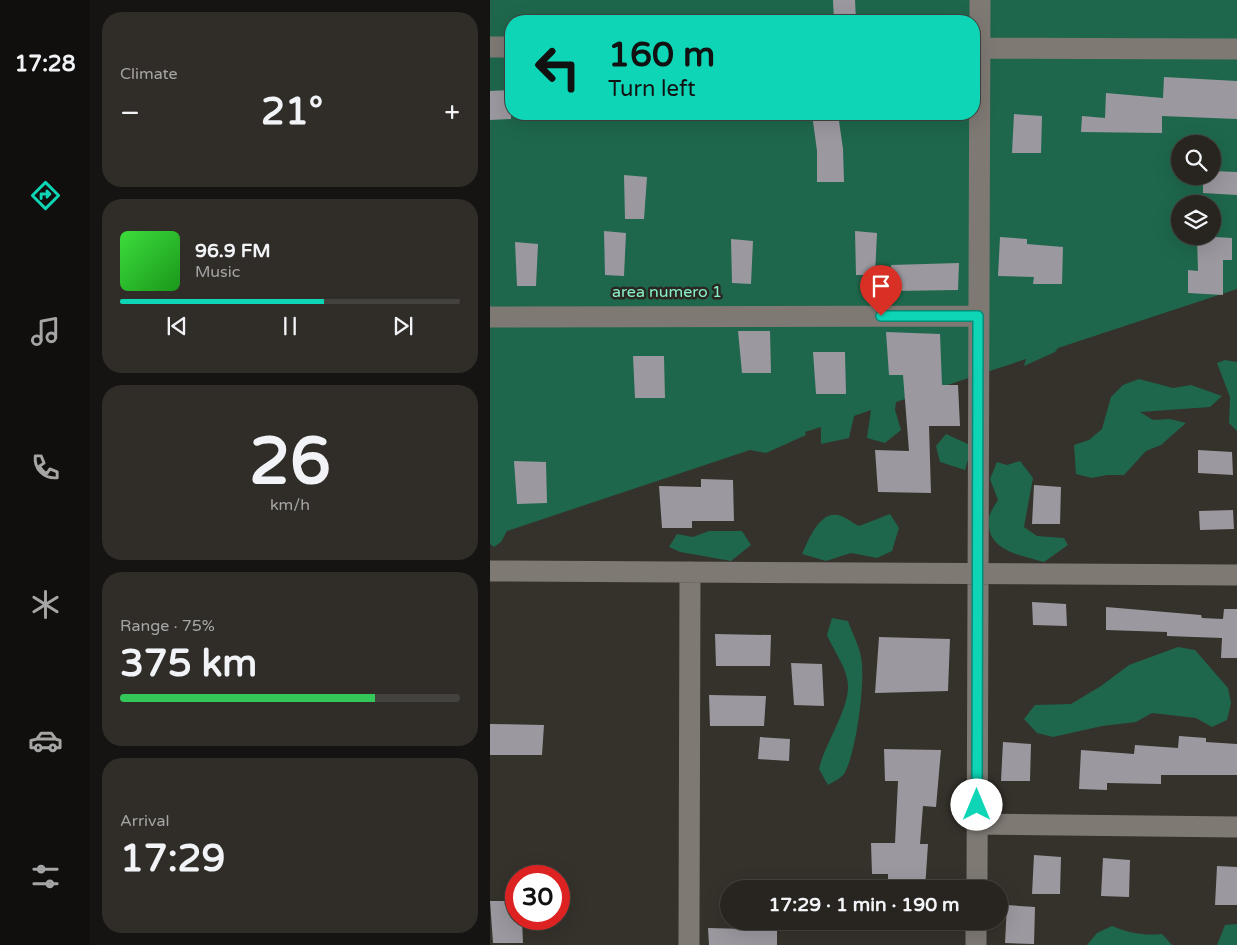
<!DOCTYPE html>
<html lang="en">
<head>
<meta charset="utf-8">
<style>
	body { margin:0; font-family:"Varela Round",sans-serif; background:#302d29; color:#f1f3f6; height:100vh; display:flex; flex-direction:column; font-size:19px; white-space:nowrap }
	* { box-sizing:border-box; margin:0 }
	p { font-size:16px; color:#a5a5a5 }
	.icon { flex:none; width:28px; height:28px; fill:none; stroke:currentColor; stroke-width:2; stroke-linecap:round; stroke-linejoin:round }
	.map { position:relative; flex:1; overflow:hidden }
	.sheet { display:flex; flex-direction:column; gap:12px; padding:12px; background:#161412; width:400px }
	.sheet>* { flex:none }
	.top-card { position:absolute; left:15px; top:15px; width:475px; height:105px; border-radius:20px; box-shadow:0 5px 20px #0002,0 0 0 1px #44423e; background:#0dd5b5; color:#111; overflow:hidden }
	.buttons { position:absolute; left:681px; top:135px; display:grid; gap:10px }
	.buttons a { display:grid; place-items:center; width:50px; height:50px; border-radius:50%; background:#282520; box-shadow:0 5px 20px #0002,0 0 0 1px #44423e; font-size:25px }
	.speed { position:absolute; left:15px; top:865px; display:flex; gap:10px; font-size:25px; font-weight:700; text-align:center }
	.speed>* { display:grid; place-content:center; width:65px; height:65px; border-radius:50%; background:#282520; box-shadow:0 5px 20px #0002,0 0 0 1px #44423e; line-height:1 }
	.speed .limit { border:8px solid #d22; background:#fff; color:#111 }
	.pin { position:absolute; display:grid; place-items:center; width:42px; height:42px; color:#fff; margin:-51px -21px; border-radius:50% 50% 50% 0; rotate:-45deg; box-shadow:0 0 5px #0007 }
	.pin .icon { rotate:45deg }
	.me { position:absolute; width:55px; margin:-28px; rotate:0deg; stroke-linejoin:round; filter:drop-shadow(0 0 4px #0008) }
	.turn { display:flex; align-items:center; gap:18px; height:105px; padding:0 20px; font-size:22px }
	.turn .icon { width:65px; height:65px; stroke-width:2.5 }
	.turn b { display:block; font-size:35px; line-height:42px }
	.big { font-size:38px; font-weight:800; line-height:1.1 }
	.sheet .card { flex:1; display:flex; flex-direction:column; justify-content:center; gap:8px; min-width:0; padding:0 18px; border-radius:20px; background:#302d29 }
	.sheet .dial { align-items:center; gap:0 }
	.dial b { font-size:65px; line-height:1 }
	.song { display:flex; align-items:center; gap:15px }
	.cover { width:60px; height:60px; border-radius:8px; background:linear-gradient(135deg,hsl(120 70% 55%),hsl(120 70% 35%)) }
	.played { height:5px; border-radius:2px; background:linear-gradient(90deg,#0dd5b5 60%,#44423e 60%) }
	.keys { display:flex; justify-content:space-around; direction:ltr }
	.heat { display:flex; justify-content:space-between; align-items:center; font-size:28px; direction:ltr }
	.charge { height:8px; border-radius:4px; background:linear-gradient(90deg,#34c759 75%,#44423e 0) }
	.trip { position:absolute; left:230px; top:880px; width:288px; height:50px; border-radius:25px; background:#282520; box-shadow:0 5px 20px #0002,0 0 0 1px #44423e; font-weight:800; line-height:50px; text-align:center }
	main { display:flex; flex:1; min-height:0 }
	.menu { display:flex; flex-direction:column; width:90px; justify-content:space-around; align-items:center; background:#100f0d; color:#a5a5a5 }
	.menu .icon { width:35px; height:35px }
	.menu .current { color:#0dd5b5 }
	.menu b { font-size:22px; color:#f1f3f6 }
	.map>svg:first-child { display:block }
	.green { fill:#1e674c; fill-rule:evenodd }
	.building { fill:#9b989f }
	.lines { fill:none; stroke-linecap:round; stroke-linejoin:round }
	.street { stroke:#7e7973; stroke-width:21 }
	.route-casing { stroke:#088a76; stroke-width:12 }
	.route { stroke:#0dd5b5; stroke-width:9 }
	.labels { text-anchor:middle; stroke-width:5; stroke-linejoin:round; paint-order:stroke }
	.park-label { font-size:16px; fill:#87f2c5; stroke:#2a2722 }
</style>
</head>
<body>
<main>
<nav class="menu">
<b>17:28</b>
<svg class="icon current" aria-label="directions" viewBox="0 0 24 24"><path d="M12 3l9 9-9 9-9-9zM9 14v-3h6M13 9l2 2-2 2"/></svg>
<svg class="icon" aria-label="music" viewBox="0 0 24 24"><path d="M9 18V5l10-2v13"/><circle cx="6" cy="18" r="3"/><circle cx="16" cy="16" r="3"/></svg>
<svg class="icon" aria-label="phone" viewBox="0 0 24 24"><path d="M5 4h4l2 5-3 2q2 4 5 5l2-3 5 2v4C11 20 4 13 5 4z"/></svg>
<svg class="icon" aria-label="climate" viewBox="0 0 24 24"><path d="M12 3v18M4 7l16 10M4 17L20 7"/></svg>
<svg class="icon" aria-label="car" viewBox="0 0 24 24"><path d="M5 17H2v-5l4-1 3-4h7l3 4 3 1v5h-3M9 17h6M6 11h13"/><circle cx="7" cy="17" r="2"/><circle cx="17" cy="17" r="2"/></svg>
<svg class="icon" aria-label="filters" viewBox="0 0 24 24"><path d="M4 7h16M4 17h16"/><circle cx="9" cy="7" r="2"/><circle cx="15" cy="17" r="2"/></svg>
</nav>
<section class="sheet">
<div class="card"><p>Climate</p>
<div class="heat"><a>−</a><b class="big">21°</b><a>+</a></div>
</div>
<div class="card">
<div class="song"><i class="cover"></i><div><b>96.9 FM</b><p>Music</p></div></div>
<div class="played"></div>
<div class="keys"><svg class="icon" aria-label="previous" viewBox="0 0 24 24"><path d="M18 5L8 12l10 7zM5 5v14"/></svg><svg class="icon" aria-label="pause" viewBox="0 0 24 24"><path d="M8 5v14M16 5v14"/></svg><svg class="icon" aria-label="next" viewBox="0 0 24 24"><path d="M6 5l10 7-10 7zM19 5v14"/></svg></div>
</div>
<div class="card dial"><b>26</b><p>km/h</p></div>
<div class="card"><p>Range · 75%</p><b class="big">375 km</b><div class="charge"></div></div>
<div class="card"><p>Arrival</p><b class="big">17:29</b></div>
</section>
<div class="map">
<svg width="747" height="945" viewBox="0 0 747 945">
	<rect width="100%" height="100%" fill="#35312b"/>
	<path class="green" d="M0 0H747V289L568 348 565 352 534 366 536 359 406 402 405 410 411 430 395 443 377 438 381 410 364 416 359 438 331 444V427L315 432 316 435 276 453 260 450 17 531 11 542 4 547 0 544ZM21 21H484V114H21ZM690 144H722V176H690ZM690 204H722V236H690Z
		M735 360 747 362V431L739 423 740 397 727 363Z
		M649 379 683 388 701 385 732 396 720 407 650 412 663 420 680 419 696 423 671 445 656 451 634 475H617L602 478 586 474 584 445 599 440 612 429 621 397 633 385Z
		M456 434 482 446 475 470 450 462 446 446Z
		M530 461 543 478 534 527 547 536 574 538 578 545 554 562C531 555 495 551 499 518 500 512 505 505 508 500L500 479 507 462 517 465Z
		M400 514 409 528 402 551 387 558 361 553 336 561 312 554C318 541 329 511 348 515 354 516 363 523 369 526Z
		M219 531H252L261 545 241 561 190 552 179 547 187 534 203 537Z
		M342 618 358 621C362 633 369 645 371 657 376 680 366 755 354 774 350 779 343 782 338 785L329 769C335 743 359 710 358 685 357 667 343 650 337 635Z
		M688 647 705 650 738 688 741 703 737 720 722 727 706 718 662 713 646 722 612 726 563 737 547 733 534 719 545 705 581 704 611 686 639 665Z
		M747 924V945H727L735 925Z
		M622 926C640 933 653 936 672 934L682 945H597L607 933Z"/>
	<path class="building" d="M343 0H365L366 21H344Z
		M674 77 747 81V119L672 116V133L591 132 592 116 615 118 616 93 673 98Z
		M21 90V119L0 120V91Z
		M322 114H348L353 149 354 182H327V151Z
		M524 114 552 116 551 153H522Z
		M722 171 747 172V195L713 193V176H722Z
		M134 175 157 177 154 219H135Z
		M114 231 136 233 134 276 115 275Z
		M365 231 387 233 385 275H366Z
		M707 236 742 238V260H733V295L698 293V270L708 271Z
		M510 237 537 239V244L573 247 572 284H543L544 277 508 276Z
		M241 239 263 241 261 284 242 283Z
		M25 242 48 244 46 286H27Z
		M469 263 468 290 403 291 401 265Z
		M248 331H280L281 373H252Z
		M396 332 450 334 452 385H468L470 426H439L441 493 388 492 385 450 419 451 413 375H399Z
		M323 352H355L356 394H326Z
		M143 356H174L175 398H145Z
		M708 450 742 452 743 475 708 473Z
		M24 461 56 462 57 503 27 504Z
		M211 479 243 480 244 521H202V528H172L169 486 211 487Z
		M544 485 571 487 570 524H542Z
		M743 510 744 529 710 530 709 511Z
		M542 602 576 604 577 626 543 625Z
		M616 607 711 615 712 618 733 619 734 609H747V658H731L732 638 677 636V632L616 630Z
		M225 634 281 635 280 666H226Z
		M389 637 460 639 458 691 385 693Z
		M301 663 332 664 334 706 304 705Z
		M219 695 276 696 274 726H220Z
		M0 724 54 725 52 755H0Z
		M689 736 716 738V742L747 744V775H671V784L617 783V790L589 789 591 750 644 754 645 745 688 748Z
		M270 737 300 739 299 761 268 759Z
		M513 742 541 744 540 781H511Z
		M394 749 451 750 446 807 433 806 430 844H438L435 889H398V874H382L381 843H405L408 781H395Z
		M544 855 571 857 570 894H542Z
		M613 858 640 860 639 897 611 896Z
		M727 866 747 867V905H725Z
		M0 901H26V919H32L33 943H3Z
		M517 905 545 907 544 944 515 943Z
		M255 921H287V945H219L218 928 256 929Z"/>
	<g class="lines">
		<path class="street" d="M0 47H21
			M484 48 747 49
			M0 317 488 316
			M0 571 747 575
			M487 824 747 827
			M487 889 490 0
			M199 945 200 572
			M486 945V921"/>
	</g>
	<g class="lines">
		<defs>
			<path id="route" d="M391 316H488L487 805"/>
		</defs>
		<use href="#route" class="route-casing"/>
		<use href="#route" class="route"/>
	</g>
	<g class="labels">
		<g class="park-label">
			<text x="177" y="297">area numero 1</text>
		</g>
	</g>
</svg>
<div class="buttons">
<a><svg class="icon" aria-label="search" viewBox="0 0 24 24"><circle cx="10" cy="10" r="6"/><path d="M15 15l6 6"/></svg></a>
<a><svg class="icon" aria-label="layers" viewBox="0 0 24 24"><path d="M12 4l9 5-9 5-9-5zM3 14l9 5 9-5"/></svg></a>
</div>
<div class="speed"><div class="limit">30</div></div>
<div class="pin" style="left:391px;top:316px;background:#d93025"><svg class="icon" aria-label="arrive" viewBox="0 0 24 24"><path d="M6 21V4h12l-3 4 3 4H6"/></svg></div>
<svg class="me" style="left:487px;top:805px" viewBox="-20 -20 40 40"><circle r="19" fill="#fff"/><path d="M0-13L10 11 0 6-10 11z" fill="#0dd5b5"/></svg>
<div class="trip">17:29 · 1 min · 190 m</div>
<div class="top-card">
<div class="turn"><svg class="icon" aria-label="left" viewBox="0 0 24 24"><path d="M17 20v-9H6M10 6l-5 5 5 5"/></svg><div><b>160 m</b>Turn left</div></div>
</div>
</div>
</main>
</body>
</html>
